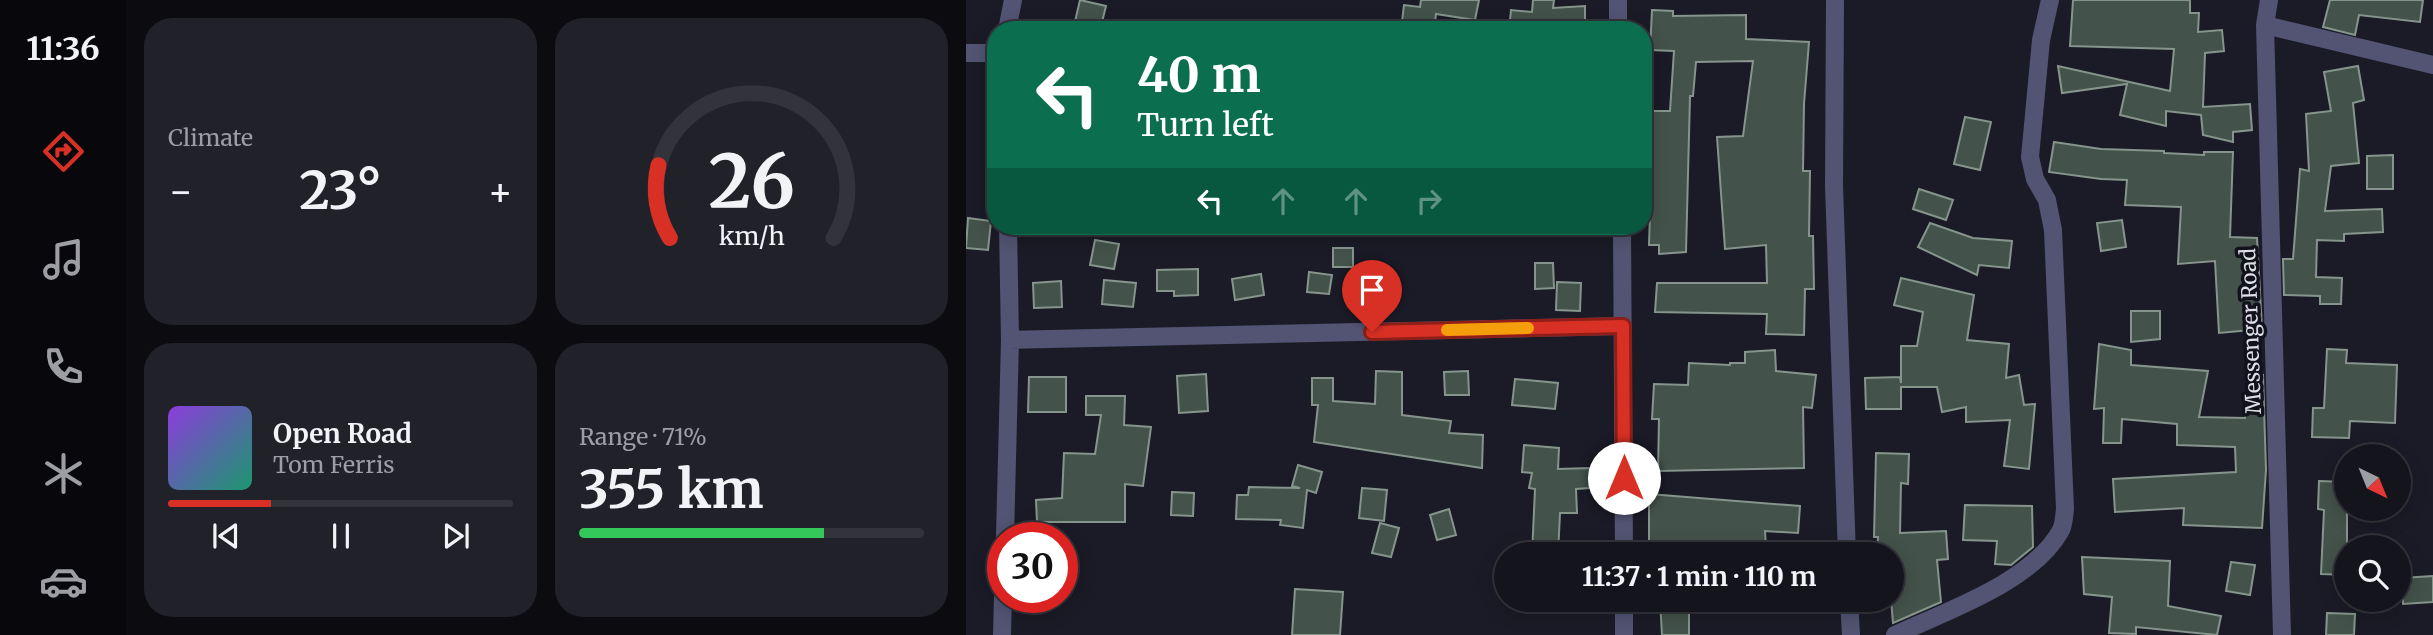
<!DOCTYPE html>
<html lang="en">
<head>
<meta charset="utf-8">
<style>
	body { margin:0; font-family:Merriweather,serif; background:#21212a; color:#f1f3f6; height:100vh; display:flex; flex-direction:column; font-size:26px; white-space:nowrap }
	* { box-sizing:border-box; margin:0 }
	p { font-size:23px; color:#9d9ea4 }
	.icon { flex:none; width:38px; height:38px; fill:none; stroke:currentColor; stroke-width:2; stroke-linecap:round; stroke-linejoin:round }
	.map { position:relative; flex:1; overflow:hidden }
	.drawer { display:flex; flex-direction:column; gap:18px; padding:18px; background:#0b0b10; width:840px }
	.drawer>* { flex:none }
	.hud { position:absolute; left:21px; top:21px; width:665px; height:214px; border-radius:28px; box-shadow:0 4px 18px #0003,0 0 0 2px #33333b; background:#0b6e4f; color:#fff; overflow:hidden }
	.needle { width:46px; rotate:137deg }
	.fabs { position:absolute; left:1368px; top:444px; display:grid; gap:14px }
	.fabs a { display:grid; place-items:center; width:77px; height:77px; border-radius:50%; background:#14141d; box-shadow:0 4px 18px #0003,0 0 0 2px #33333b; font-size:35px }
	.speed { position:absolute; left:21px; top:522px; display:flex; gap:14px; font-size:35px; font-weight:700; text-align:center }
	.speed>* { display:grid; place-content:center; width:91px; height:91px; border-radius:50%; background:#14141d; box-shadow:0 4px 18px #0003,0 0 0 2px #33333b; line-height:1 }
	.speed .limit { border:10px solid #d22; background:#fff; color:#111 }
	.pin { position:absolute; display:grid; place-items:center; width:60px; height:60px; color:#fff; margin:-72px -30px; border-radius:50% 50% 50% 0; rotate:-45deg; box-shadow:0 0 7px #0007 }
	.pin .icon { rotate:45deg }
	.me { position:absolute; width:77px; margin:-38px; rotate:0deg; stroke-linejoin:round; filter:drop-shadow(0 0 5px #0008) }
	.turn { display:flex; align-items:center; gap:24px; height:147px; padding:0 35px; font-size:32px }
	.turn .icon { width:91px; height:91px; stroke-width:2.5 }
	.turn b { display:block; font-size:49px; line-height:60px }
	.lanes { display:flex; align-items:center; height:66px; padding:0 35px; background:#0003; justify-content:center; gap:35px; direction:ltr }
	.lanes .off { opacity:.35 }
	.big { font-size:52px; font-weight:700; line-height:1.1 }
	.drawer .widget { flex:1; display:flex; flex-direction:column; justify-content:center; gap:10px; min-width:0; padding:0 24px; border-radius:28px; background:#21212a }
	.drawer .dial { align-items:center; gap:0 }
	.dial svg { height:182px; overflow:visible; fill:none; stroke:#33333b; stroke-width:7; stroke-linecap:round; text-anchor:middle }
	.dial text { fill:#f1f3f6; stroke:none }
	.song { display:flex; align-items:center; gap:21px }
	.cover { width:84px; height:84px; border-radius:10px; background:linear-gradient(135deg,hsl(270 70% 55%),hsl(160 70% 35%)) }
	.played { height:7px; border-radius:4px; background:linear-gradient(90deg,#d93025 30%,#33333b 30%) }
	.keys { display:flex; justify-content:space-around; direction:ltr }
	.heat { display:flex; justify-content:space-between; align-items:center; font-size:38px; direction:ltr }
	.charge { height:10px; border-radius:5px; background:linear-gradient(90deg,#34c759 71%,#33333b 0) }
	.drawer .tiles { flex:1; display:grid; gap:18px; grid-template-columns:repeat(2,1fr) }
	.trip { position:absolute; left:528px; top:542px; width:410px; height:70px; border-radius:35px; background:#14141d; box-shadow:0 4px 18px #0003,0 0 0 2px #33333b; font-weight:700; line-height:70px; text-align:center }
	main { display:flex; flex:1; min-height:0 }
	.tab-bar { display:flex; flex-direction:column; width:126px; justify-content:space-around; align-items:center; background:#08080c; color:#9d9ea4 }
	.tab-bar .icon { width:49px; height:49px }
	.tab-bar .on { color:#d93025 }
	.tab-bar b { font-size:32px; color:#f1f3f6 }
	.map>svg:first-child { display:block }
	.building { fill:#43524a; stroke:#85958c; stroke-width:2 }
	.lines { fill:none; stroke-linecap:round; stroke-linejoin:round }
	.minor { stroke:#535473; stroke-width:18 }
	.route-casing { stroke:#8d1f18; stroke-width:18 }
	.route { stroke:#d93025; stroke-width:12 }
	.slow { stroke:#f59e0b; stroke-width:12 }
	.labels { text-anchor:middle; stroke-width:7; stroke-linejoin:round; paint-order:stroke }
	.street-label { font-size:21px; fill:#dfdfe8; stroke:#12121d }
</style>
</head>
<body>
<main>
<nav class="tab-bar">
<b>11:36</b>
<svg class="icon on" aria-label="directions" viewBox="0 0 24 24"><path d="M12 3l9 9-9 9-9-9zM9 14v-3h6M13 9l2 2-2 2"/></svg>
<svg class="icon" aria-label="music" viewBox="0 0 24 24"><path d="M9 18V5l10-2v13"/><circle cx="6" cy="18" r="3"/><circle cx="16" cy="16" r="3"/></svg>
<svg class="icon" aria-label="phone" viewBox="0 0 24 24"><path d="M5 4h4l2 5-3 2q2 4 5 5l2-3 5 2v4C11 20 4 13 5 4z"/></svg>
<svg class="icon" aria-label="climate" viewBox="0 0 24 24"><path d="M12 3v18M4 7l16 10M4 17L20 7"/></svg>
<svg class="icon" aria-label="car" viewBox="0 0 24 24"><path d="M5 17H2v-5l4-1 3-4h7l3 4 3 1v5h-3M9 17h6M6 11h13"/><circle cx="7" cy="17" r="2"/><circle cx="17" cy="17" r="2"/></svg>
</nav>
<section class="drawer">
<div class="tiles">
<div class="widget"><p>Climate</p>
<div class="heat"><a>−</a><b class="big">23°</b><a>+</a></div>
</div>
<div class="widget dial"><svg viewBox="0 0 100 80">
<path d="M14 69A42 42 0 1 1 86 69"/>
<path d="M14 69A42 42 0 0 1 9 37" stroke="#d93025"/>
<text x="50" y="56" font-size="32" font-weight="700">26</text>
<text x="50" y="72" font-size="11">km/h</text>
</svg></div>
<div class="widget">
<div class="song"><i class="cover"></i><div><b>Open Road</b><p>Tom Ferris</p></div></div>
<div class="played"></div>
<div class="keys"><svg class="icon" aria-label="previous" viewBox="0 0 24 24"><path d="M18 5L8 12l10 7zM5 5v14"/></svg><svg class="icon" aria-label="pause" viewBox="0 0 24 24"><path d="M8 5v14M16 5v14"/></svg><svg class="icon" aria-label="next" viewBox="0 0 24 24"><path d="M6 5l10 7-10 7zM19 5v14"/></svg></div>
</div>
<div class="widget"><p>Range · 71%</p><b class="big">355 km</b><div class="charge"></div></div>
</div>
</section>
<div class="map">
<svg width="1467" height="635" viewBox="0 0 1467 635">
	<rect width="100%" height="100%" fill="#1b1b27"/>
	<path class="building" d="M114 0 140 6 134 30H107Z
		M455 0H513L509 20 470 14 468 30H435L438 5 454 7Z
		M567 0H588L587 8 619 6V30H543L545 10 566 12Z
		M1107 0H1224V13H1233L1232 32 1256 30 1258 51 1239 53 1237 107 1284 104 1286 130 1267 132V142L1237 135 1235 115 1200 111V126L1154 115 1161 84 1096 93 1092 66 1204 91 1208 49 1104 46Z
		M1364 0H1457L1454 22 1393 15 1389 35 1357 27Z
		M686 10 707 11V16L780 15V39L843 42 838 104 837 171H844L843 236H847L848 289H839L838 335 800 334 801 314 689 312 691 283H801L800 245 759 249 751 137 777 136 787 61 730 62 727 96H724L720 252 693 254V245H683L685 184 682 111H704L708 51 684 50Z
		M1392 66 1398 100 1387 103 1393 163 1365 166 1359 211 1416 209 1417 232 1378 234V241L1351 240 1350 277 1376 278 1375 304H1354V296L1318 295 1317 259H1327L1334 169 1343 171 1340 114 1365 111 1358 72Z
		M999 117 1025 122 1014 170 988 164Z
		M1088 142 1135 149 1198 151V153L1238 155V152H1267L1264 237 1291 238 1296 329 1253 333 1249 261 1212 264 1215 207 1159 205 1161 180 1135 179 1083 172Z
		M1427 155V189H1401V156Z
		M953 189 987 200 980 220 947 209Z
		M2 218 25 221 22 250 0 248Z
		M1156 220 1160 247 1135 251 1131 223Z
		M964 223 1007 238 1046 241 1043 268 1013 265 1011 275 952 247Z
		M129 240 153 244 148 269 124 265Z
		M367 248H387V267H367Z
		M569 263H587L588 288 569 289Z
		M232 269V295L208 296V291H191V270Z
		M343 272 366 275 363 294 341 292Z
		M295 274 298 295 269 300 266 279Z
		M935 278 1008 295 1001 340 1043 344 1040 378 1053 375 1058 405 1069 404 1063 469 1038 466 1044 420 1000 422V407L976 412 971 387H935V409H900L899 378 934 377 935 383V346H951L957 312 928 305Z
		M138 280 170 283 167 307 136 304Z
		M95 281 96 307 68 308 67 283Z
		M591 282 615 283 614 311 590 310Z
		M1165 311H1194V339L1165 342Z
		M1133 344 1165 350V365L1242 371 1233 417 1279 418 1283 374 1297 375 1300 470 1296 528 1217 525 1218 508 1149 512 1147 479 1270 472 1269 447 1211 445V424L1156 419 1155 443H1137L1138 408 1128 409Z
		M1361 349 1381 350 1380 363 1431 365 1429 423 1384 421 1383 438 1346 437 1347 408H1358Z
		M809 350 810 371 850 375 846 408 837 407 838 468 692 471 693 419H686L688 384 722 385 723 363 764 365V363H779V352Z
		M410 371 436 372V415L485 421 483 433 517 435 516 468 348 442 352 405H346V378H367V401L409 404Z
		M502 371 503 395H479L478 372Z
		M240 374 242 411 213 413 211 376Z
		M63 377H100V412H62Z
		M549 379 592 383 589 409 546 405Z
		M120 396H159L158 425 185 427 177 486 159 484V522H71L70 500 96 498 98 453 129 454 135 415H120Z
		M558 445 593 448 592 469 624 468V488L610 489 611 513H594L592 555H566L569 489 563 488 566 473 556 472Z
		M910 453 943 454 942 484 935 483 934 533 980 531 982 559 971 560 975 602 927 623 925 600 926 555H911L912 537H908Z
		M332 465 356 472 350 493 341 490 337 528 314 525 315 520 270 519 271 495H282L283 487 334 488 326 486Z
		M1353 481 1381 482V575L1355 574 1358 510 1352 509Z
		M396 488 421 490 418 521 393 518Z
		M206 492 228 493 227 516 205 515Z
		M683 494 834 506 832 533 799 531 800 547 734 550V555H683Z
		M999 505 1066 506 1067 547 1045 565 1029 564 1031 541 997 540Z
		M483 509 490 535 471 540 464 515Z
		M414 523 433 528 425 557 406 553Z
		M1116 557 1204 561 1202 606 1255 616 1251 635 1170 627V634L1143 633 1146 597 1118 594Z
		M1265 562 1289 565 1284 595 1260 591Z
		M1467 576V602L1437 604 1436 578Z
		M329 589 377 592 374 635H326Z
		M694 600H723V635H696Z
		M1361 613 1389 614 1388 635H1360Z"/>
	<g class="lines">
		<path class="minor" d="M652 0V30
			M869 0 868 186 881 555
			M1303 0 1299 25 1467 65
			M1299 25 1316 635
			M41 30 47 0
			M0 53H30
			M656 226 658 555
			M44 340 657 326
			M39 537 44 340 42 226
			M658 600V635
			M883 600 885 635
			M36 635 37 597
			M929 635C980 611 1067 582 1095 530 1098 524 1098 516 1099 509L1087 230 1081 200 1069 179 1064 157 1075 40 1084 0"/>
	</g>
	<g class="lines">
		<defs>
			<path id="route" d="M406 332 657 326 658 478"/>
		</defs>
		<use href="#route" class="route-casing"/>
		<use href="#route" class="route"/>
		<path class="slow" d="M481 330 562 328"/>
	</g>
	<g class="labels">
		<g class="street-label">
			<text transform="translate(1285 331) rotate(-92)" y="7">Messenger Road</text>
		</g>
	</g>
</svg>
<div class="fabs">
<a><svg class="needle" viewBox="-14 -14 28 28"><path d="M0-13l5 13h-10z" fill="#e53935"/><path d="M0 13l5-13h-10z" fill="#9d9ea4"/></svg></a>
<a><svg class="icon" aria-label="search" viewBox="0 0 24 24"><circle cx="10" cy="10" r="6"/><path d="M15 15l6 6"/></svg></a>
</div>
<div class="speed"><div class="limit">30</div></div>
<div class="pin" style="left:406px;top:332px;background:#d93025"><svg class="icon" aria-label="arrive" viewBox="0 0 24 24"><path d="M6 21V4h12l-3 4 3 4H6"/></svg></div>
<svg class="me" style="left:658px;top:478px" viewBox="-20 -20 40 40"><circle r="19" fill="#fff"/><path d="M0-13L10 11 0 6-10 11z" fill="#d93025"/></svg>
<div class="trip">11:37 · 1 min · 110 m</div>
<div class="hud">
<div class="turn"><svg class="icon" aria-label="left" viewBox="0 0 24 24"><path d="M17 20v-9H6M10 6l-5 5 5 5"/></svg><div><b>40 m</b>Turn left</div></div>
<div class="lanes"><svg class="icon" aria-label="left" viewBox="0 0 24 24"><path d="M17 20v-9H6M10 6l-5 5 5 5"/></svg><svg class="icon off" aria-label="ahead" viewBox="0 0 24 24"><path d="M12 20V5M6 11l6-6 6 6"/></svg><svg class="icon off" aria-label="ahead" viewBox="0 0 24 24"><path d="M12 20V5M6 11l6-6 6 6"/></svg><svg class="icon off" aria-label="right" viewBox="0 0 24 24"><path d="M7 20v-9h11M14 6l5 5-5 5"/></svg></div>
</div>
</div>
</main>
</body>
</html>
